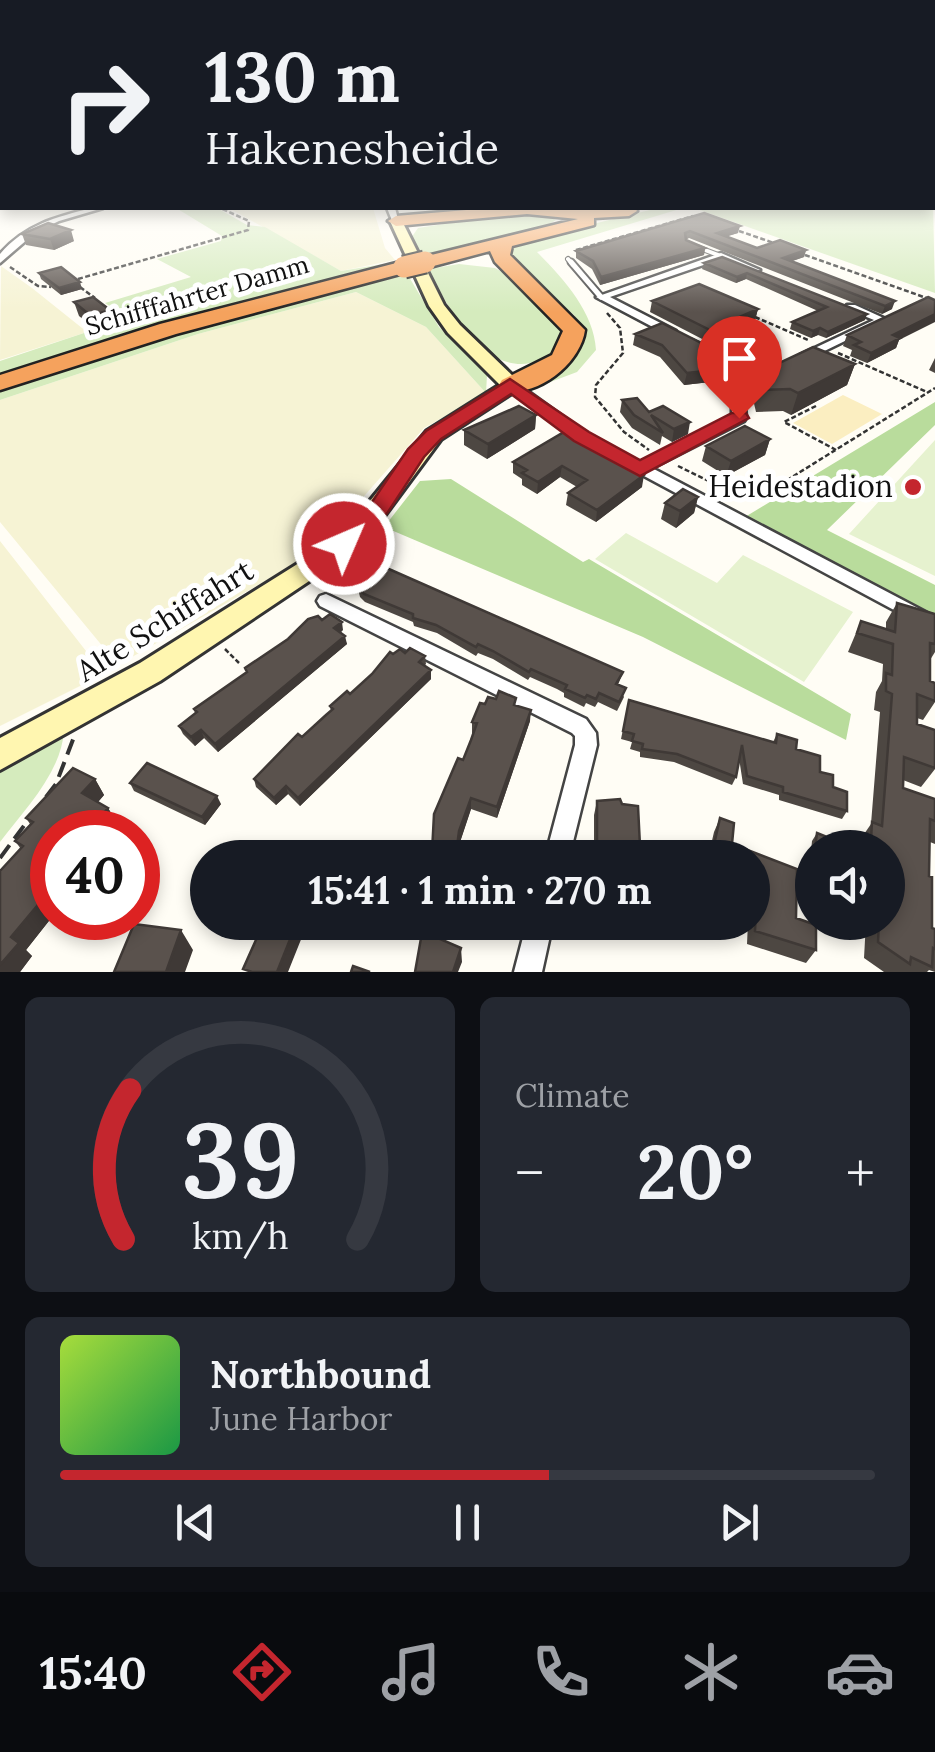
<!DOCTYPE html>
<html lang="en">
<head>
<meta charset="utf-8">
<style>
	body { margin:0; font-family:Lora,serif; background:#242831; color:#f1f3f6; height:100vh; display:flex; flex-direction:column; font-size:38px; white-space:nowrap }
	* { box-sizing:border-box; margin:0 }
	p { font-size:32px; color:#9ea1a6 }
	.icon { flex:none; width:55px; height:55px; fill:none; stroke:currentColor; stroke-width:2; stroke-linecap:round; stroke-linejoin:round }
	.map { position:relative; height:972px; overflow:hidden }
	.side { display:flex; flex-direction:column; gap:25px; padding:25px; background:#0d0f14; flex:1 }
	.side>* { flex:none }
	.top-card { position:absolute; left:0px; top:0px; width:935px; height:210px; box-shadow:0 5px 15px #0003; background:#171b24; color:#f1f3f6; overflow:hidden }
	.buttons { position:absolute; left:795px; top:830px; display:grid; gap:20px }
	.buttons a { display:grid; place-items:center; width:110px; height:110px; border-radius:50%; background:#171b24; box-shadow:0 5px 15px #0003; font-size:50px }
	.speed { position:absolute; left:30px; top:810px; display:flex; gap:20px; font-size:50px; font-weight:700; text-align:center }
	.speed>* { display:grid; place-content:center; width:130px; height:130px; border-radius:50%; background:#171b24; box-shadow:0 5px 15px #0003; line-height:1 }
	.speed .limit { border:15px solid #d22; background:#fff; color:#111 }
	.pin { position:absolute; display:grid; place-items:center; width:85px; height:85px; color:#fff; margin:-102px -42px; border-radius:50% 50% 50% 0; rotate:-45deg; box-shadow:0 0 10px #0007 }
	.pin .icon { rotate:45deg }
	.me { position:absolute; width:110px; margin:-55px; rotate:45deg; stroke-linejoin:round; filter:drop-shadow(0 0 8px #0008) }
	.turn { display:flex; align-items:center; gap:35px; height:210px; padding:0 40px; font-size:45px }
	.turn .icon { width:130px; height:130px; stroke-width:2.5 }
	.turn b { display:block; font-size:70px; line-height:85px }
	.big { font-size:75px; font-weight:800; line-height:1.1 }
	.side .card { flex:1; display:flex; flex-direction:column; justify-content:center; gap:15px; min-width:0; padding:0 35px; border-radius:15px; background:#242831 }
	.side .dial { align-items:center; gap:0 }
	.dial svg { height:260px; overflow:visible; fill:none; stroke:#363941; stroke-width:7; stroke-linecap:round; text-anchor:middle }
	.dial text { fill:#f1f3f6; stroke:none }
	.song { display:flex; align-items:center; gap:30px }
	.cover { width:120px; height:120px; border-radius:15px; background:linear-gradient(135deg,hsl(80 70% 55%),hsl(140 70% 35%)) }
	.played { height:10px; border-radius:5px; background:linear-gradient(90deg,#c4262e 60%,#363941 60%) }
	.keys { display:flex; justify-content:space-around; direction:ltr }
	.heat { display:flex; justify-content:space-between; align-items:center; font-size:55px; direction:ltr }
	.side .tiles { flex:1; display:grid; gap:25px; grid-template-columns:1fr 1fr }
	.card:last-child { grid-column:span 2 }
	.trip { position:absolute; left:190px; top:840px; width:580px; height:100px; border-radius:50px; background:#171b24; box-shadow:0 5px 15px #0003; font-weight:800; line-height:100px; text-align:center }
	.tab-bar { display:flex; height:160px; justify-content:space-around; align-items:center; background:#090b0e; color:#9ea1a6 }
	.tab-bar .icon { width:70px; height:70px }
	.tab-bar .selected { color:#c4262e }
	.tab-bar b { font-size:45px; color:#f1f3f6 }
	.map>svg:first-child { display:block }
	.farmland { fill:#f6f3d4 }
	.green { fill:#d5ebbd }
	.forest { fill:#b9dc9c }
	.sand { fill:#fbeec1 }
	.pitch { fill:#e6f2cf }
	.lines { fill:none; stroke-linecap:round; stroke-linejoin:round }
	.lane-far1-casing { stroke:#444; stroke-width:6 }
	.lane-casing { stroke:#444; stroke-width:9 }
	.street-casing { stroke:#444; stroke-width:5 }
	.secondary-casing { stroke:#333; stroke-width:6 }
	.highway-casing { stroke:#222; stroke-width:5 }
	.path-far1 { stroke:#333; stroke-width:2.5; stroke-dasharray:5 2.5; stroke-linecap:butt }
	.path { stroke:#333; stroke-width:4; stroke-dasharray:16 8; stroke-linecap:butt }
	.lane-far1 { stroke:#fff; stroke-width:4 }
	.lane { stroke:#fff; stroke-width:5 }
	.street { fill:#fff; fill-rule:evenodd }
	.secondary { fill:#fff6b0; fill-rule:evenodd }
	.highway { fill:#f5a25d; fill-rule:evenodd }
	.highway-bridge-far1-casing { stroke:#222; stroke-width:19; stroke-linecap:butt }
	.highway-bridge-casing { stroke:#222; stroke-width:25; stroke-linecap:butt }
	.highway-bridge-far1 { stroke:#f5a25d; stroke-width:16 }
	.highway-bridge { stroke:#f5a25d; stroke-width:21 }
	.wall { fill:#4d4742 }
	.shaded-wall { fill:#3f3936 }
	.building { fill:#5a524d; stroke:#3f3936; stroke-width:2.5 }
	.route { fill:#c4262e; stroke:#7f191e; stroke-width:2.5 }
	.poi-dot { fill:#c4262e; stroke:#fff; stroke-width:4 }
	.labels { text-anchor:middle; stroke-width:10; stroke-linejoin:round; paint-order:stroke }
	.far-street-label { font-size:25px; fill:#111; stroke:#fff }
	.poi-label { font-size:30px; fill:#111; stroke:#fff; text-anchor:end }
	.street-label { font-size:30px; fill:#111; stroke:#fff }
</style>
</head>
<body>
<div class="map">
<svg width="935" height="972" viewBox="0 0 935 972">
	<rect width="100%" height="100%" fill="#fffdf5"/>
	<path class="farmland" d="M229 208H373L385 248 395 260 341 271Z
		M1 266 32 288 87 332 0 360Z
		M356 292 426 327 486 393 424 428 314 553 118 665 0 522V400L198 334Z
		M0 541 104 674 0 726Z"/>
	<path class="green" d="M933 202 935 293 694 208H932Z
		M176 208H217L247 225 265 227 341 271 395 262 157 327 0 376V361L87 332 133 322 105 303 191 277 157 259 221 241 222 236Z
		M658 208H683L537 252C563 278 594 312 596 350L577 372 537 387 575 358 583 330 574 315 505 255 506 250 516 243Z
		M530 211 556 220 543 228 424 256 411 238 418 228Z
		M459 264 495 268 509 276 561 323 564 345C501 400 454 323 429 269Z
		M406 272 439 327 487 375 486 393 426 327 356 292 198 334 0 400V386L220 318Z
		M64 731C61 773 25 809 0 842V766Z"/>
	<path class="forest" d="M935 402V425L827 530 935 585V616L745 517Z
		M451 479 583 562 589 559 851 714 846 740 643 637 384 527 420 481Z"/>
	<path class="sand" d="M843 395 882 414 832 444 793 423Z"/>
	<path class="pitch" d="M935 440V576L849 534Z
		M626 533 717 583 743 555 853 612 804 682 595 559Z"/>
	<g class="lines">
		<defs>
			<path id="lane-far1" d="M697 247 721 256
				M568 259 573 265"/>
			<path id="lane" d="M571 262 601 297"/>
			<path id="street" d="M92 208H103L59 221 36 232 0 263V254C25 225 56 217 92 208Z
				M387 208H395L399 223H393Z
				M721 253 760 270 752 272 721 259 610 297 676 331V335H668L596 297Z
				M847 305H855L888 320 808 359H800V355L874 320 847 309Z
				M692 340 761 373 774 367 780 371 744 393 746 418 744 421 652 468 935 617V632L577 440 505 385 511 381 515 382 587 434 641 463 732 416V391L752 378 688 345 686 343Z
				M326 594 586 719 596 733 597 745 569 858H545L575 745V736L572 733 320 606 317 601 320 596Z
				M527 922H553L542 972H514Z"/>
			<path id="secondary" d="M396 217 402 221 444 305 460 325 518 381V389L441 439 370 535 333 565 160 681 0 770V738L140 663 315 553 352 523 427 431 500 385 448 333 429 306 390 221Z"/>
			<path id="highway" d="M490 208H635L637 211 629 216 594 218V225L512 246 510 255 585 330C581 363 537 399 502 390L499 385 502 380 552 355 563 331 495 262 490 251 426 268 417 262 419 258 578 219 527 214 396 226 388 221 396 216Z
				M404 261 411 263V271L176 334 0 390V375L160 324Z"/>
		</defs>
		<use href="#lane-far1" class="lane-far1-casing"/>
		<use href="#lane" class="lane-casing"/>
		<use href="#street" class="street-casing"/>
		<use href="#secondary" class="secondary-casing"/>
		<use href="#highway" class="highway-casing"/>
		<path class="path-far1" d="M739 231 774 243
			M576 250 693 216
			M805 255 935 301
			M10 267 38 286 51 287
			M78 279 248 230 249 221 220 208
			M80 287 95 298
			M607 313 620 328 623 353 596 385 595 397 624 432 649 450
			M755 317 808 340
			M838 353 927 392
			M816 406 784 422 836 450
			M678 466 727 490 760 497 935 388
			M225 649 239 663"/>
		<path class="path" d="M46 797 56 784 74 737
			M0 858 29 819"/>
		<use href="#lane-far1" class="lane-far1"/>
		<use href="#lane" class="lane"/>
		<use href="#street" class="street"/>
		<use href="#secondary" class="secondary"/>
		<use href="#highway" class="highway"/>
		<defs>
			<path id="highway-bridge-far1" d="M414 265 426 262"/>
			<path id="highway-bridge" d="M404 267 425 262"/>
		</defs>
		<use href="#highway-bridge-far1" class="highway-bridge-far1-casing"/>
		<use href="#highway-bridge" class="highway-bridge-casing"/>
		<use href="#highway-bridge-far1" class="highway-bridge-far1"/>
		<use href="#highway-bridge" class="highway-bridge"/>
	</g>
	<path class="wall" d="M704 213 738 233 727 236 757 248 806 250 804 257 792 261 892 309 882 314 689 238 686 240 705 248 704 255 600 285 592 269 576 258V251Z
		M22 234 74 241 54 250 26 245Z
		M722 257 865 320 826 338 818 335 811 338 790 329 792 322 818 311 746 279 736 283 702 269 704 263Z
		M39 273 82 289 61 295 41 279Z
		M652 301 758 309 755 320 733 330 753 340 750 351 731 354 650 312Z
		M74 302 110 310 114 323 95 329 79 316Z
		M635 334 710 355 719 381 684 385 660 357 633 345Z
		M847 335 899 340 896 348 867 363 850 356 852 350 843 346Z
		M935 358V373L929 370Z
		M855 364 847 385 791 415 783 411 756 412 752 395 758 373Z
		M622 400 649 412 688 434 672 442 662 436 660 445 632 428 620 412Z
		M536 415 535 429 487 459 464 445V430Z
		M578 439 601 445 600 452 642 487 596 522 566 505 568 493 577 487 560 477 537 494 522 485V479L513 473V462Z
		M770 439 765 455 726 476 702 461 706 446Z
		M698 497 694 513 676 528 661 519 665 503Z
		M356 581 623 672 618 685 624 697 617 711 598 702 595 707 586 703 584 707 564 697V693L557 689 530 677 528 680 493 659 478 653 476 656 437 633 414 626 413 622 365 602 360 597Z
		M897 603 935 614V652L930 660V681L935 683V702L923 720 917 718V724L935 769 921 787 903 780V788L935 799V844L930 842 929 876 932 928 935 929V972L929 970 927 972H884L864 958 866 922H888V848H859L860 840 871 824 880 712 874 710 876 692 882 681 883 664 848 652 861 621 886 629V622Z
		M343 630 341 632 347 644 218 752 204 738 195 746 183 734 179 726 195 713 194 709Z
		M405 653 425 656 426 664 424 666 431 679 300 806 288 794 276 805 256 787 254 779 331 711 330 706 350 694Z
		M629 700 773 742 777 734 796 749 820 772 833 787 847 811 842 819 779 800V795L743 784 739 758 736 777 732 785 674 762 640 757V752L630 749 632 742 621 739Z
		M485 704 516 705 530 721 497 818 471 809 460 842 458 855 432 852 463 760 474 733H472V722Z
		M95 779 104 795 98 802 108 808 117 823 110 832H52V917L26 950 32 956 20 972 21 849 15 841 30 824 26 818Z
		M130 783 221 804 205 825 134 791Z
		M597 801 640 846 655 858 594 857V815Z
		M720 818 734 823 732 844 797 869 796 918 816 925V950L806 963 747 944 748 922H752V858H708L714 832Z
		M817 833 842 848H812V863L810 862 812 841Z
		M581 922H636V927L631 940 581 932Z"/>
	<path class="shaded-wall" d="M740 226 738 233 716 240 717 233Z
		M71 230 74 241 54 250 50 239Z
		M705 248 704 255 600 285 601 277Z
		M806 250 804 257 781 265 783 258Z
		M747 273 746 279 736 283 737 277Z
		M80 282 82 289 61 295 59 288Z
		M895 301 892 309 882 314 885 306Z
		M758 309 755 320 719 336 721 325Z
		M110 310 114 323 95 329 91 316Z
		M867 314 865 320 826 338 828 332Z
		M935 314V322L899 340 896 348 867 363 871 353 893 335Z
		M820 328 818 335 811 338 813 331Z
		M753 340 750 351 731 354 734 342Z
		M855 364 847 385 791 415 798 393Z
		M722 369 719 381 684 385 687 373Z
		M536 415 535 429 487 459 488 444Z
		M690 422 688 434 672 442 674 429Z
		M770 439 765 455 726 476 731 461Z
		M562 466 560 477 537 494 538 482Z
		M644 475 642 487 596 522 597 510Z
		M698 497 694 513 676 528 680 511Z
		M342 622 343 630 336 636 334 628Z
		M345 636 347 644 218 752 215 744Z
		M431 670V679L300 806 298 798Z
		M531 710 530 721 497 818V807Z
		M201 730 204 738 195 746 191 737Z
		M95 779 104 795 92 809 82 793Z
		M286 786 288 794 276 805 274 798Z
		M217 796 221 804 205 825 202 817Z
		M471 798V809L460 842 456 858 459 831Z
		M108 808 117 823 110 832H103L96 822Z
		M92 819 100 832H80Z
		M52 888V917L26 950 32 956 20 972H0V965L11 937Z
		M297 922H308L288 972H277Z
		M181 930 193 950 185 972H166Z
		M461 948 462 962 458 972H453Z"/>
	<path class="building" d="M704 213 740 226 717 233 757 248 780 240 806 250 783 258 895 301 885 306 690 231 685 233 686 240 705 248 601 277 593 261 576 251Z
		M48 223 71 230 50 239 22 234Z
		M722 257 867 314 828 332 820 328 813 331 792 322 827 307 747 273 737 277 704 263Z
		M61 267 80 282 59 288 39 273Z
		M699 284 758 309 721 325 753 340 734 342 652 301Z
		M93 297 110 310 91 316 74 302Z
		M928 297 935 300V314L893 335 900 338 871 353 854 345 861 342 847 335Z
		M662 323 705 345 710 352 707 353 722 369 687 373 662 345 635 334Z
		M813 347 855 364 798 393 790 389 762 390 758 373Z
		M637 398 649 412 663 406 690 422 674 429 651 415 663 433 634 415 622 400Z
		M519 406 536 415 488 444 464 430Z
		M745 426 770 439 731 461 706 446Z
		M564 432 578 439 584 436 601 445 595 449 644 475 597 510 568 493 587 480 562 466 538 482 522 473 527 470 513 462Z
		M683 489 698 497 680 511 665 503Z
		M382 566 623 672 616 684 626 688 619 702 599 693 596 699 587 695 585 698 565 689 567 685 531 669 529 672 493 651 478 644 476 647 436 625 413 618V614L364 594 359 589 364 585 356 581 366 571 373 574Z
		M897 603 935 614V644L930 643V681L935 683V701L917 694V724L935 730V768L904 757 903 788 935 799V821L930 819 929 876 932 877V928L935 929V949L933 948 932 967 911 957 910 964 878 942 879 922H888V848H883V845L871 840 872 822 882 826 892 694 886 691V673L892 675 893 644 857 633 861 621 895 632Z
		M330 614 342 622 334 628 345 636 215 744 201 730 191 737 179 726 197 712 194 709 247 672 245 668 288 639 308 619 318 616 322 620Z
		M410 648 425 656 419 662 431 670 298 798 286 786 274 798 254 779 298 734 302 737 326 715 333 709 330 706 347 691 350 694 372 674 390 652 393 654 400 649 405 653Z
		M499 691 516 698 514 705 531 710 497 807 471 798 459 831 456 855 482 858H427L428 851 432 852 434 814 458 758 463 760 471 740 477 723 472 722 480 703 485 704 488 697 496 699Z
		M629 700 776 743 777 734 797 740 796 749 820 756V772L833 775V787L847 792V811L783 792V787L747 776 742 745 736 777 677 754 642 749 643 744 632 741 634 734 623 731Z
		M147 763 217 796 202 817 130 783Z
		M73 768 95 779 82 793 108 808 96 822 92 819 80 832H52V888L11 937 19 943 0 965V871L23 846 15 841 33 822 26 818Z
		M620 799 622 804 638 806 640 846 654 848 655 858H584V855L597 857V801Z
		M720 818 734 823 732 844 797 869 796 918 816 925V950L755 931 757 888 752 886V858H711Z
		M817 833 842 843V848H815Z
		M264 922H297L277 972H252L243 969Z
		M606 922H636V927Z
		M134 924 181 930 166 972H114Z
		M423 927 441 934 440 939 461 948 453 972H415Z
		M353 966 370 972H351Z"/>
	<linearGradient id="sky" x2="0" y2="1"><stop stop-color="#95c6ee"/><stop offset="0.56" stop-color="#fffefa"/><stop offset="1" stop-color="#fffefa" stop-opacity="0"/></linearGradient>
	<rect width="935" height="312" fill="url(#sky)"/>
	<path class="route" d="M510 379 589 432 640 460 732 413H746L749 418 640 476 574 441 511 394 441 439 424 457 388 512 353 550H335L331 544 335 538 372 502 408 449 426 431Z"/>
	<circle class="poi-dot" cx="913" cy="487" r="10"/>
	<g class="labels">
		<g class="far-street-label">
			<text transform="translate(197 295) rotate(-16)" y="9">Schifffahrter Damm</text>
		</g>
		<g class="poi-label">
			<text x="893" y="497">Heidestadion</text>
		</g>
		<g class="street-label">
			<text transform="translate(165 621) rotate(-32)" y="10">Alte Schiffahrt</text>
		</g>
	</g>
</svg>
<div class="buttons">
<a><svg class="icon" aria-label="sound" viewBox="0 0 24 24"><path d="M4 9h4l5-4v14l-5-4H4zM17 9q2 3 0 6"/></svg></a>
</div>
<div class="speed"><div class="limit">40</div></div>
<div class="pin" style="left:739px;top:418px;background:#d93025"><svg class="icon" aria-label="arrive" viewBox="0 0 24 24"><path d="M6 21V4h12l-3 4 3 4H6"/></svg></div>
<svg class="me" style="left:344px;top:544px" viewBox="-20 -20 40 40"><circle r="17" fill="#c4262e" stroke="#fff" stroke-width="3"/><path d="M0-11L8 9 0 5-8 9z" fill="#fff"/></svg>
<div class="trip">15:41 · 1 min · 270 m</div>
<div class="top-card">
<div class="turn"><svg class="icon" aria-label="right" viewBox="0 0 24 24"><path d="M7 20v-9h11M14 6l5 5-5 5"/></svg><div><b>130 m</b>Hakenesheide</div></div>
</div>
</div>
<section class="side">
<div class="tiles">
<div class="card dial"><svg viewBox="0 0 100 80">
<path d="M14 69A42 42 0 1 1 86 69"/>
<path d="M14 69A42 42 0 0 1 16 23" stroke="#c4262e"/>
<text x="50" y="56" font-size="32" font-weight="700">39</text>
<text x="50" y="72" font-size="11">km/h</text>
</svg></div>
<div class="card"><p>Climate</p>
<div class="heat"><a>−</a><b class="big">20°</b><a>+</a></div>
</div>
<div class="card">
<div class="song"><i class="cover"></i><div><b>Northbound</b><p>June Harbor</p></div></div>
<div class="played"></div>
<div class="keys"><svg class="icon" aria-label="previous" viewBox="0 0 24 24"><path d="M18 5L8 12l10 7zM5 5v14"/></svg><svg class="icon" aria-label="pause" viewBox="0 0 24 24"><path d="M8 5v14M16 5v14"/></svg><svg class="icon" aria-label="next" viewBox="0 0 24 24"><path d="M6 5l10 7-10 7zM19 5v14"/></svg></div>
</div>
</div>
</section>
<nav class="tab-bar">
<b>15:40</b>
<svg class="icon selected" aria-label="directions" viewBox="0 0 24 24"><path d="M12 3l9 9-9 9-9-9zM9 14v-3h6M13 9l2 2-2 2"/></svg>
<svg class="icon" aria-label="music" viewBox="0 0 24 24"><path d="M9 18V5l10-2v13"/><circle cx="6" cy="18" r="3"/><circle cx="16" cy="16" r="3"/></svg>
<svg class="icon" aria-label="phone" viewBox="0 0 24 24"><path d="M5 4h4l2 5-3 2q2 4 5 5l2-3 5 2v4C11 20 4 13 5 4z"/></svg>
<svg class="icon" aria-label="climate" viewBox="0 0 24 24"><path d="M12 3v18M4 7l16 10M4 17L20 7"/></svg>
<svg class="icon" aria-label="car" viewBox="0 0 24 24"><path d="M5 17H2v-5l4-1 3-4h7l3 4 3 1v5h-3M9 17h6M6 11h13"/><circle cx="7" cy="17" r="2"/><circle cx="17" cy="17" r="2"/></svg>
</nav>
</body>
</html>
